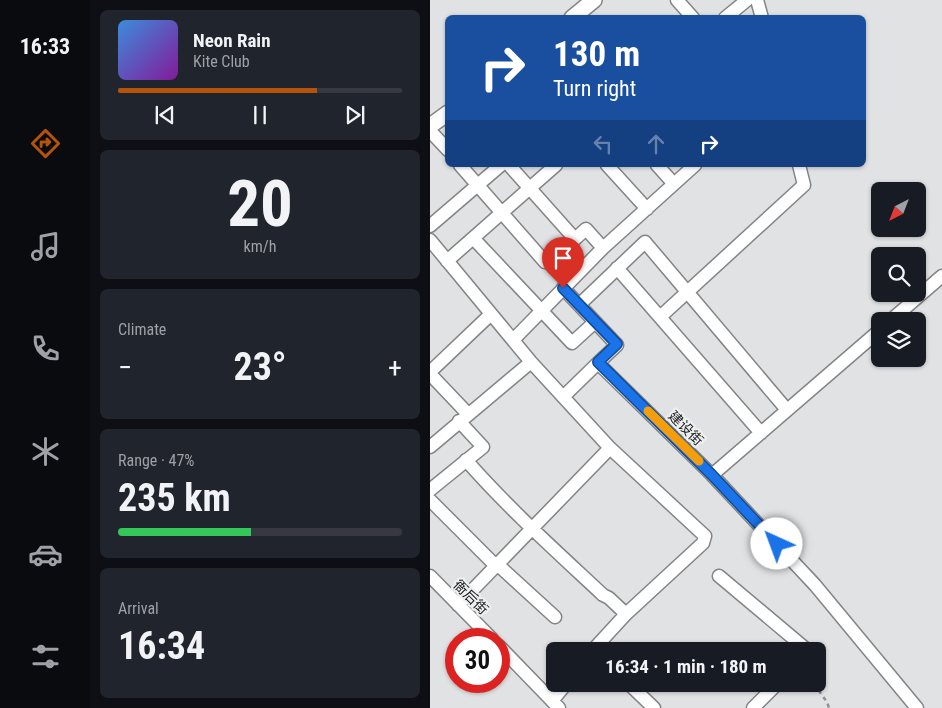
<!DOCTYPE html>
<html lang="en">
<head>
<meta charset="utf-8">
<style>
	body { margin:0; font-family:"Roboto Condensed","Noto Sans SC",sans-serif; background:#20242c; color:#f1f3f6; height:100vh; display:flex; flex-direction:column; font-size:19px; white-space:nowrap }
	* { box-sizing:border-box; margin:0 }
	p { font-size:16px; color:#9ea1a6 }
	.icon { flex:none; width:28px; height:28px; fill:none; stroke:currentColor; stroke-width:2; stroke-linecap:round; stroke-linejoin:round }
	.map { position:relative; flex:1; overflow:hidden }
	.sheet { display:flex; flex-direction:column; gap:10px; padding:10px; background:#0d0f14; width:340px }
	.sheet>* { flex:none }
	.guide { position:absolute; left:15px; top:15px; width:421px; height:152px; border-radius:8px; box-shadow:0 1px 4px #0004; background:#1a4fa0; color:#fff; overflow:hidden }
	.needle { width:32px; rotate:222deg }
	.tools { position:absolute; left:441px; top:182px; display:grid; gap:10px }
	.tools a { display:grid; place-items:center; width:55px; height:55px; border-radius:8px; background:#171b24; box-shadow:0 1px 4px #0004; font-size:25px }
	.speed { position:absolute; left:15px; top:628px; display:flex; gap:10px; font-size:25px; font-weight:700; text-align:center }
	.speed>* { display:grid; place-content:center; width:65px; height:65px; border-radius:50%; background:#171b24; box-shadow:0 1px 4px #0004; line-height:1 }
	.speed .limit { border:8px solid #d22; background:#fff; color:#111 }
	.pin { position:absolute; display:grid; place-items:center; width:42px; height:42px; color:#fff; margin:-51px -21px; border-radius:50% 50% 50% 0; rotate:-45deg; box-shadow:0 0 5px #0007 }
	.pin .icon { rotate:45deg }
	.me { position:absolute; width:55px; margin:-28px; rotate:317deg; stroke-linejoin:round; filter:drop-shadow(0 0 4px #0008) }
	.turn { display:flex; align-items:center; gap:18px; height:105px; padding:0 25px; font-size:22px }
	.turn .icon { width:65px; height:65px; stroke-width:2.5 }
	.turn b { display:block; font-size:35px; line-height:42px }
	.lanes { display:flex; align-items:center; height:48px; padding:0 25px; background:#0003; justify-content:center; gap:25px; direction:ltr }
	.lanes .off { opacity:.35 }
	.big { font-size:38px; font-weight:700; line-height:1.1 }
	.sheet .card { flex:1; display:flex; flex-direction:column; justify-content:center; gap:8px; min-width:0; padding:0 18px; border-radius:8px; background:#20242c }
	.sheet .dial { align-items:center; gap:0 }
	.dial b { font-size:65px; line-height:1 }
	.song { display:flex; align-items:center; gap:15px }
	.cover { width:60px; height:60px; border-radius:8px; background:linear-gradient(135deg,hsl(210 70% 55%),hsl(290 70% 35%)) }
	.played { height:5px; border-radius:2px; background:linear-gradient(90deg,#b45309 70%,#363941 70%) }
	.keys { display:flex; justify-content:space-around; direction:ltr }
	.heat { display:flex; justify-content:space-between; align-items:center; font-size:28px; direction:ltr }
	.charge { height:8px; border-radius:4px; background:linear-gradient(90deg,#34c759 47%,#363941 0) }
	.trip { position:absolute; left:116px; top:642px; width:280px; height:50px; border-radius:8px; background:#171b24; box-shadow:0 1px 4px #0004; font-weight:700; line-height:50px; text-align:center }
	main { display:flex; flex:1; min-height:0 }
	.tabs { display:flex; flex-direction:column; width:90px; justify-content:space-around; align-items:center; background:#090b0e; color:#9ea1a6 }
	.tabs .icon { width:35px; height:35px }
	.tabs .current { color:#b45309 }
	.tabs b { font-size:22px; color:#f1f3f6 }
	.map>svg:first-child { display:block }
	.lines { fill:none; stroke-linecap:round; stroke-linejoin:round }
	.minor-casing { stroke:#838485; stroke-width:15 }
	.major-casing { stroke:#838485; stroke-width:18 }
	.path { stroke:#909192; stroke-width:2.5; stroke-dasharray:4 4; stroke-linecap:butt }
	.minor { stroke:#fff; stroke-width:12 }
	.major { stroke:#fff; stroke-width:15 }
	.route-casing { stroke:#114b97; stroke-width:12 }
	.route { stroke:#1a73e8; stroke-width:9 }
	.slow { stroke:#f59e0b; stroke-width:9 }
	.labels { text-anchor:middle; stroke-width:4.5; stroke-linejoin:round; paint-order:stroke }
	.street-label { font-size:14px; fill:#171818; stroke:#edeff0 }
</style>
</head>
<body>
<main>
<nav class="tabs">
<b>16:33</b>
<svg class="icon current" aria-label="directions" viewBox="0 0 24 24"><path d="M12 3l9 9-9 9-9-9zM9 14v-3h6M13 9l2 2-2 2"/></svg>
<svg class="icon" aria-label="music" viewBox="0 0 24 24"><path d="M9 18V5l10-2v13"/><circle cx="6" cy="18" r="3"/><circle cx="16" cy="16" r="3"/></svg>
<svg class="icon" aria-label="phone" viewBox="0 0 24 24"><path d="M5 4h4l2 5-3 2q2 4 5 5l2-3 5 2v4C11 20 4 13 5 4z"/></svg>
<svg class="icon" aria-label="climate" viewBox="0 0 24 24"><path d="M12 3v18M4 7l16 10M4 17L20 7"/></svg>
<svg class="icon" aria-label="car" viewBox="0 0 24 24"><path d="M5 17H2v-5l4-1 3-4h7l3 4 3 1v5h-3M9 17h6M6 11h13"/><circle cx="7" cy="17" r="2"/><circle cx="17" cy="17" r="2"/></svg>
<svg class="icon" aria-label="filters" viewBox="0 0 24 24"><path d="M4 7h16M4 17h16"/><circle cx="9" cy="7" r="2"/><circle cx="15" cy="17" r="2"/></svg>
</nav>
<section class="sheet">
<div class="card">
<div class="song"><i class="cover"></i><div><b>Neon Rain</b><p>Kite Club</p></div></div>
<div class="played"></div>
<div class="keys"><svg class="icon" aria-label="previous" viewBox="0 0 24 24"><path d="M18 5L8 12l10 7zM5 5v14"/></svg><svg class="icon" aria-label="pause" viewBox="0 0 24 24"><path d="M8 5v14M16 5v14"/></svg><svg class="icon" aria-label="next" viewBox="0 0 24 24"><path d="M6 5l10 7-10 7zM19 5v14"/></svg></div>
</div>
<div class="card dial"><b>20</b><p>km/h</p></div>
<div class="card"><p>Climate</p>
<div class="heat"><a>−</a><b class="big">23°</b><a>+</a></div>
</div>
<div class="card"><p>Range · 47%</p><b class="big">235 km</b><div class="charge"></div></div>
<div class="card"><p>Arrival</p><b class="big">16:34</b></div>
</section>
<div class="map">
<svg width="512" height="708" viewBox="0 0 512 708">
	<rect width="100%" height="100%" fill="#e0e2e3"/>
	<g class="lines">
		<defs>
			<path id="minor" d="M247 0 263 18
				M327 0 332 18
				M295 18 317 0
				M0 131 18 150
				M30 165 115 262
				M79 165 145 239 156 229 173 248
				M177 165 217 209
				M227 165 244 184
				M0 226 71 165
				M43 238 142 343 165 322
				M0 240 101 362 180 448 275 536 273 543 196 614 162 651
				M17 261 126 165
				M187 268 331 433
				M133 288 187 345 168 363 282 475 385 585 487 708
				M149 305 215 242 357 410
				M230 317 374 185 369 165
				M460 321 512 276
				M83 340 173 248 265 165
				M0 372 61 314
				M0 374 38 414
				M133 397 174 357
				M0 447 101 362
				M36 460C78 508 126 551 173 595L179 598 196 614
				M282 475 450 330
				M0 490 53 447 29 421
				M0 500 66 566
				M67 564 125 617
				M0 576 62 639
				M289 576 376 649V651
				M28 605 180 448
				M69 646 129 708
				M199 684 224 708
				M122 701 136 684
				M323 708 347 684"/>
			<path id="major" d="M142 18 164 0
				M0 126 18 113"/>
		</defs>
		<use href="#minor" class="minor-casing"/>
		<use href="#major" class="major-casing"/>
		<path class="path" d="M384 684 397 702 399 708"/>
		<use href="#minor" class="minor"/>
		<use href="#major" class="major"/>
	</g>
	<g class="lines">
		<defs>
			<path id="route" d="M133 288 187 344 168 362 282 475 347 544"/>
		</defs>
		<use href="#route" class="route-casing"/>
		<use href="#route" class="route"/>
		<path class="slow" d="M218 411 269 461"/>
	</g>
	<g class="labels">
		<g class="street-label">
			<text transform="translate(256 428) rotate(45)" y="5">建设街</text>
			<text transform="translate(41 597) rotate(45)" y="5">衙后街</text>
		</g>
	</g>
</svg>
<div class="tools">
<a><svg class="needle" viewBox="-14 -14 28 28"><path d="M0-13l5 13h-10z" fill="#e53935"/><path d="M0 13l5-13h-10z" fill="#9ea1a6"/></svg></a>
<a><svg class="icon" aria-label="search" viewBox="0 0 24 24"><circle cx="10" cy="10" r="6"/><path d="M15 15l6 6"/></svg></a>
<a><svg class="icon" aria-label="layers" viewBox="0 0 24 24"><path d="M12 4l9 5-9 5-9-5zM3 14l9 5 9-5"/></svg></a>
</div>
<div class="speed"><div class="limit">30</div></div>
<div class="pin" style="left:133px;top:288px;background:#d93025"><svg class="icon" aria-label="arrive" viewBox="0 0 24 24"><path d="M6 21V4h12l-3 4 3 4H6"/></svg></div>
<svg class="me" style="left:347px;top:544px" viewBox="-20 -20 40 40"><circle r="19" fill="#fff"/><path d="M0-13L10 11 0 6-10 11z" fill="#1a73e8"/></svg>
<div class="trip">16:34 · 1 min · 180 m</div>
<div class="guide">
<div class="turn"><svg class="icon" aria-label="right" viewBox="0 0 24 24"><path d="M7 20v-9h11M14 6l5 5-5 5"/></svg><div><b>130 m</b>Turn right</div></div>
<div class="lanes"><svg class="icon off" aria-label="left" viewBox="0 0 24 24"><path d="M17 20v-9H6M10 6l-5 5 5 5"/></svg><svg class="icon off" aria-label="ahead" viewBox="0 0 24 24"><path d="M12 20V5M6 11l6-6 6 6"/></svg><svg class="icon" aria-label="right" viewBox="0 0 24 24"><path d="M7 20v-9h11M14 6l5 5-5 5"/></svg></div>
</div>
</div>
</main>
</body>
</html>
